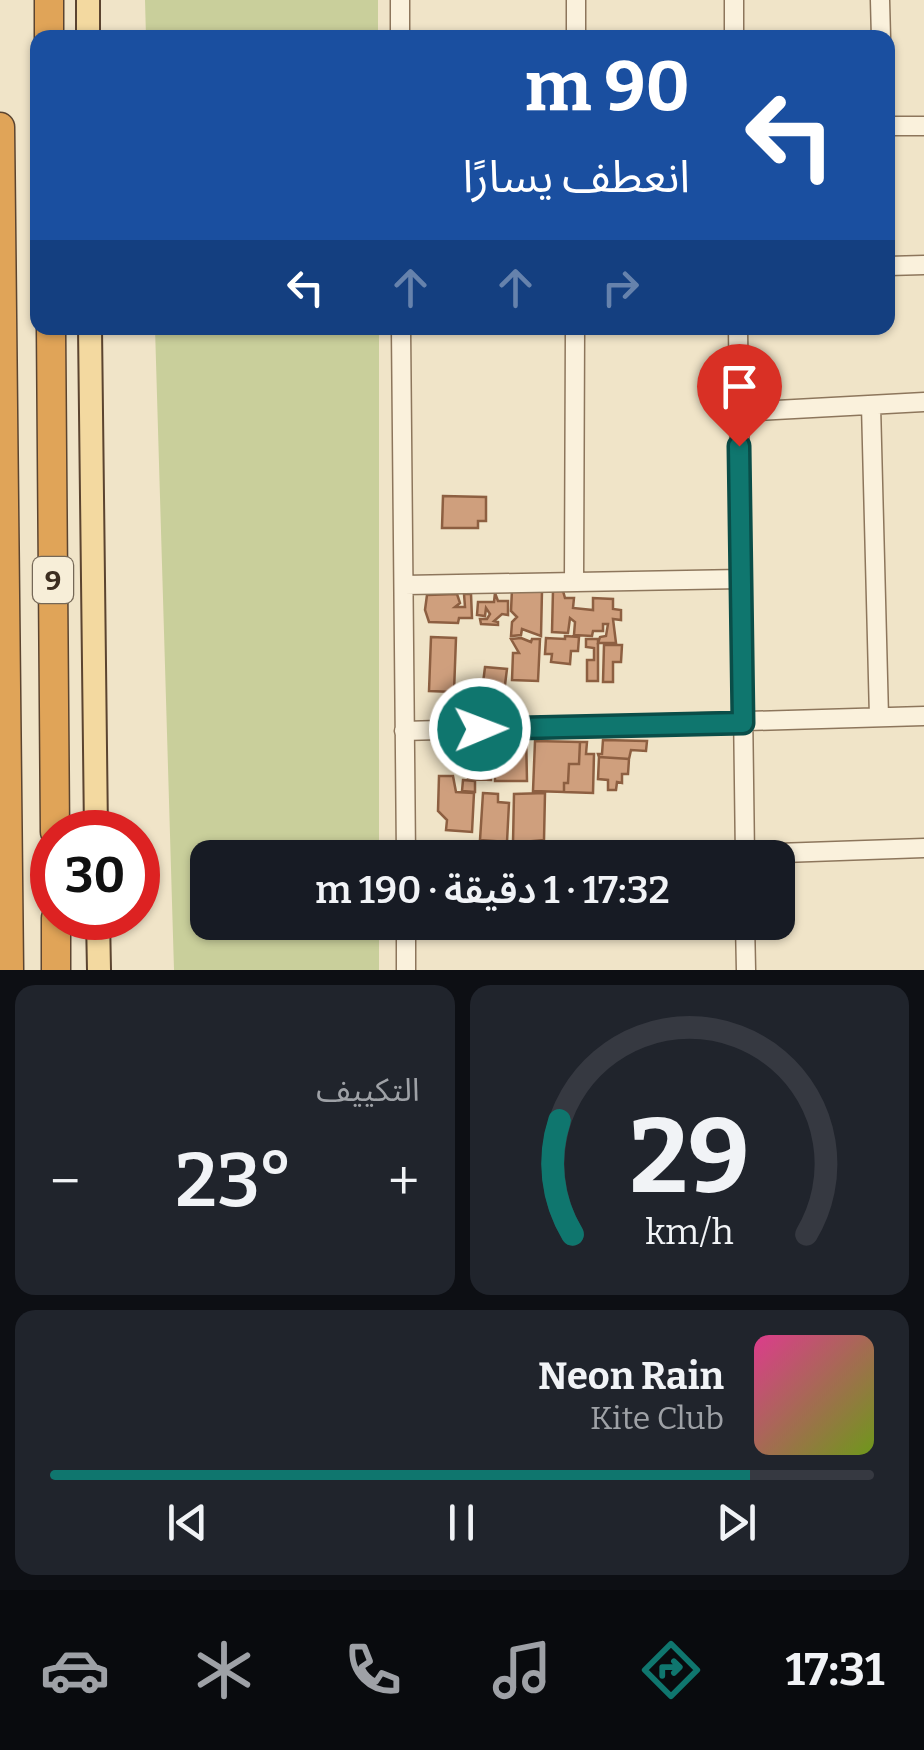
<!DOCTYPE html>
<html lang="ar">
<head>
<meta charset="utf-8">
<style>
	body { margin:0; font-family:Bitter,"Noto Sans Arabic",serif; background:#20242c; color:#f1f3f6; direction:rtl; height:100vh; display:flex; flex-direction:column; font-size:38px; white-space:nowrap }
	* { box-sizing:border-box; margin:0 }
	p { font-size:32px; color:#9ea1a6 }
	.icon { flex:none; width:55px; height:55px; fill:none; stroke:currentColor; stroke-width:2; stroke-linecap:round; stroke-linejoin:round }
	.map { position:relative; height:970px; overflow:hidden; direction:ltr }
	.sheet { display:flex; flex-direction:column; gap:15px; padding:15px; background:#0d0f14; flex:1 }
	.sheet>* { flex:none }
	.banner { position:absolute; left:30px; top:30px; width:865px; height:305px; border-radius:20px; box-shadow:0 2px 8px #0004; direction:rtl; background:#1a4fa0; color:#fff; overflow:hidden }
	.speed { position:absolute; left:30px; top:810px; display:flex; gap:20px; font-size:50px; font-weight:700; text-align:center }
	.speed>* { display:grid; place-content:center; width:130px; height:130px; border-radius:50%; background:#171b24; box-shadow:0 2px 8px #0004; line-height:1 }
	.speed .limit { border:15px solid #d22; background:#fff; color:#111 }
	.pin { position:absolute; display:grid; place-items:center; width:85px; height:85px; color:#fff; margin:-102px -42px; border-radius:50% 50% 50% 0; rotate:-45deg; box-shadow:0 0 10px #0007 }
	.pin .icon { rotate:45deg }
	.me { position:absolute; width:110px; margin:-55px; rotate:89deg; stroke-linejoin:round; filter:drop-shadow(0 0 8px #0008) }
	.turn { display:flex; align-items:center; gap:35px; height:210px; padding:0 40px; font-size:45px }
	.turn .icon { width:130px; height:130px; stroke-width:2.5 }
	.turn b { display:block; font-size:70px; line-height:85px }
	.lanes { display:flex; align-items:center; height:95px; padding:0 40px; background:#0003; justify-content:center; gap:50px; direction:ltr }
	.lanes .off { opacity:.35 }
	.big { font-size:75px; font-weight:600; line-height:1.1 }
	.sheet .widget { flex:1; display:flex; flex-direction:column; justify-content:center; gap:15px; min-width:0; padding:0 35px; border-radius:20px; background:#20242c }
	.sheet .dial { align-items:center; gap:0 }
	.dial svg { height:260px; overflow:visible; fill:none; stroke:#363941; stroke-width:7; stroke-linecap:round; text-anchor:middle }
	.dial text { fill:#f1f3f6; stroke:none }
	.song { display:flex; align-items:center; gap:30px }
	.cover { width:120px; height:120px; border-radius:15px; background:linear-gradient(135deg,hsl(330 70% 55%),hsl(80 70% 35%)) }
	.played { height:10px; border-radius:5px; background:linear-gradient(90deg,#0f766e 85%,#363941 85%) }
	.keys { display:flex; justify-content:space-around; direction:ltr }
	.heat { display:flex; justify-content:space-between; align-items:center; font-size:55px; direction:ltr }
	.sheet .tiles { flex:1; display:grid; gap:15px; grid-template-columns:1fr 1fr }
	.widget:last-child { grid-column:span 2 }
	.trip { position:absolute; left:190px; top:840px; width:605px; height:100px; border-radius:20px; background:#171b24; box-shadow:0 2px 8px #0004; font-weight:600; line-height:100px; text-align:center; direction:rtl }
	.dock { display:flex; height:160px; justify-content:space-around; align-items:center; background:#090b0e; color:#9ea1a6 }
	.dock .icon { width:70px; height:70px }
	.dock .active { color:#0f766e }
	.dock b { font-size:45px; color:#f1f3f6 }
	.map>svg:first-child { display:block }
	.green { fill:#c9cf9b }
	.building { fill:#cf9f7d; stroke:#8d5f41; stroke-width:2.5 }
	.lines { fill:none; stroke-linecap:round; stroke-linejoin:round }
	.minor-casing { stroke:#8d765c; stroke-width:21 }
	.major-casing { stroke:#5b4430; stroke-width:26 }
	.highway-casing { stroke:#5b4430; stroke-width:31 }
	.minor { stroke:#faf1dc; stroke-width:18 }
	.major { stroke:#f3d9a0; stroke-width:22 }
	.highway { stroke:#e0a458; stroke-width:28 }
	.route-casing { stroke:#0a4d48; stroke-width:25 }
	.route { stroke:#0f766e; stroke-width:18 }
	.labels { text-anchor:middle; stroke-width:10; stroke-linejoin:round; paint-order:stroke }
	.shield { fill:#f7eed8; stroke:#756857; stroke-width:2.5 }
	.shield-label { font-size:28px; font-weight:bold; fill:#3d2e20 }
</style>
</head>
<body>
<div class="map">
<svg width="924" height="970" viewBox="0 0 924 970">
	<rect width="100%" height="100%" fill="#f0e4c8"/>
	<path class="green" d="M145 0H378V37H146Z
		M155 328H379V857L208 858V922L379 923V970H174Z"/>
	<path class="building" d="M443 496 486 497V521H478V528H442Z
		M512 589 542 591 541 636 522 629 521 635 511 636 512 622 517 617 511 611Z
		M553 590 563 591 565 598H574L573 608 593 610V598L613 599V609L621 610V620L613 619 616 643H598L600 637 606 636 608 624H603V631H593L592 636 574 635 575 622 570 618 568 633 552 632Z
		M495 593 498 601H508V615L502 614 494 621 498 622V625L481 624 480 619H487L490 614 486 608 485 616 477 615 478 602H494Z
		M457 594 460 603 455 607H465L464 594H471L472 618H459L458 623 429 622 425 610 427 595Z
		M565 636 579 637 578 651H571L570 664 551 662 552 654H545L546 638 565 639Z
		M431 637 456 638 454 692 429 691Z
		M521 638 531 642 532 639H540L538 681 512 680 513 653H519L511 639Z
		M586 639H598V681H587V660H594V648L586 647Z
		M604 645H622L621 662H613V682H603Z
		M485 667 507 669 505 685 483 683Z
		M495 732H526L527 781H495Z
		M478 734H492L491 780 468 779 469 739H477Z
		M603 740 647 741 646 751 631 750 629 759 599 757 598 754H602Z
		M535 741 580 742 579 764H569L568 783H564V792L533 791Z
		M580 742H587L586 754H594L593 793 564 792V783H568L569 764H579Z
		M599 757 629 759 628 774H622V783L617 782 616 790H608V780L598 779Z
		M439 776H453L456 792 474 793 472 832 446 830 447 820 438 811Z
		M463 780 475 781V792L462 791Z
		M483 793 498 794V802L509 803 507 842 480 840Z
		M545 793 544 840 513 843 514 794Z"/>
	<g class="lines">
		<defs>
			<path id="minor" d="M400 0V38
				M734 0V38
				M880 0 881 38
				M576 38V0
				M888 126H924
				M888 266 924 265
				M401 328 406 858
				M738 328 745 858
				M871 405 879 717
				M739 412 924 402
				M574 582 575 328
				M405 585 741 579
				M404 731 924 716
				M636 858 924 848
				M745 922 746 970
				M406 970V922"/>
			<path id="major" d="M88 0V38
				M90 328 96 832
				M98 918 99 970"/>
			<path id="highway" d="M49 0V38
				M0 127 9 970
				M51 328 55 832
				M56 918V970"/>
		</defs>
		<use href="#minor" class="minor-casing"/>
		<use href="#major" class="major-casing"/>
		<use href="#highway" class="highway-casing"/>
		<use href="#minor" class="minor"/>
		<use href="#major" class="major"/>
		<use href="#highway" class="highway"/>
	</g>
	<g class="lines">
		<defs>
			<path id="route" d="M480 729 743 723 739 446"/>
		</defs>
		<use href="#route" class="route-casing"/>
		<use href="#route" class="route"/>
	</g>
	<g class="labels">
		<rect class="shield" x="33" y="557" width="40" height="46" rx="8"/>
		<g class="shield-label">
			<text x="53" y="590">9</text>
		</g>
	</g>
</svg>
<div class="speed"><div class="limit">30</div></div>
<div class="pin" style="left:739px;top:446px;background:#d93025"><svg class="icon" aria-label="arrive" viewBox="0 0 24 24"><path d="M6 21V4h12l-3 4 3 4H6"/></svg></div>
<svg class="me" style="left:480px;top:729px" viewBox="-20 -20 40 40"><circle r="17" fill="#0f766e" stroke="#fff" stroke-width="3"/><path d="M0-11L8 9 0 5-8 9z" fill="#fff"/></svg>
<div class="trip">17:32 · 1 دقيقة · 190 m</div>
<div class="banner">
<div class="turn"><svg class="icon" aria-label="left" viewBox="0 0 24 24"><path d="M17 20v-9H6M10 6l-5 5 5 5"/></svg><div><b>90 m</b>انعطف يسارًا</div></div>
<div class="lanes"><svg class="icon" aria-label="left" viewBox="0 0 24 24"><path d="M17 20v-9H6M10 6l-5 5 5 5"/></svg><svg class="icon off" aria-label="ahead" viewBox="0 0 24 24"><path d="M12 20V5M6 11l6-6 6 6"/></svg><svg class="icon off" aria-label="ahead" viewBox="0 0 24 24"><path d="M12 20V5M6 11l6-6 6 6"/></svg><svg class="icon off" aria-label="right" viewBox="0 0 24 24"><path d="M7 20v-9h11M14 6l5 5-5 5"/></svg></div>
</div>
</div>
<section class="sheet">
<div class="tiles">
<div class="widget dial"><svg viewBox="0 0 100 80">
<path d="M14 69A42 42 0 1 1 86 69"/>
<path d="M14 69A42 42 0 0 1 10 34" stroke="#0f766e"/>
<text x="50" y="56" font-size="32" font-weight="700">29</text>
<text x="50" y="72" font-size="11">km/h</text>
</svg></div>
<div class="widget"><p>التكييف</p>
<div class="heat"><a>−</a><b class="big">23°</b><a>+</a></div>
</div>
<div class="widget">
<div class="song"><i class="cover"></i><div><b>Neon Rain</b><p>Kite Club</p></div></div>
<div class="played"></div>
<div class="keys"><svg class="icon" aria-label="previous" viewBox="0 0 24 24"><path d="M18 5L8 12l10 7zM5 5v14"/></svg><svg class="icon" aria-label="pause" viewBox="0 0 24 24"><path d="M8 5v14M16 5v14"/></svg><svg class="icon" aria-label="next" viewBox="0 0 24 24"><path d="M6 5l10 7-10 7zM19 5v14"/></svg></div>
</div>
</div>
</section>
<nav class="dock">
<b>17:31</b>
<svg class="icon active" aria-label="directions" viewBox="0 0 24 24"><path d="M12 3l9 9-9 9-9-9zM9 14v-3h6M13 9l2 2-2 2"/></svg>
<svg class="icon" aria-label="music" viewBox="0 0 24 24"><path d="M9 18V5l10-2v13"/><circle cx="6" cy="18" r="3"/><circle cx="16" cy="16" r="3"/></svg>
<svg class="icon" aria-label="phone" viewBox="0 0 24 24"><path d="M5 4h4l2 5-3 2q2 4 5 5l2-3 5 2v4C11 20 4 13 5 4z"/></svg>
<svg class="icon" aria-label="climate" viewBox="0 0 24 24"><path d="M12 3v18M4 7l16 10M4 17L20 7"/></svg>
<svg class="icon" aria-label="car" viewBox="0 0 24 24"><path d="M5 17H2v-5l4-1 3-4h7l3 4 3 1v5h-3M9 17h6M6 11h13"/><circle cx="7" cy="17" r="2"/><circle cx="17" cy="17" r="2"/></svg>
</nav>
</body>
</html>
